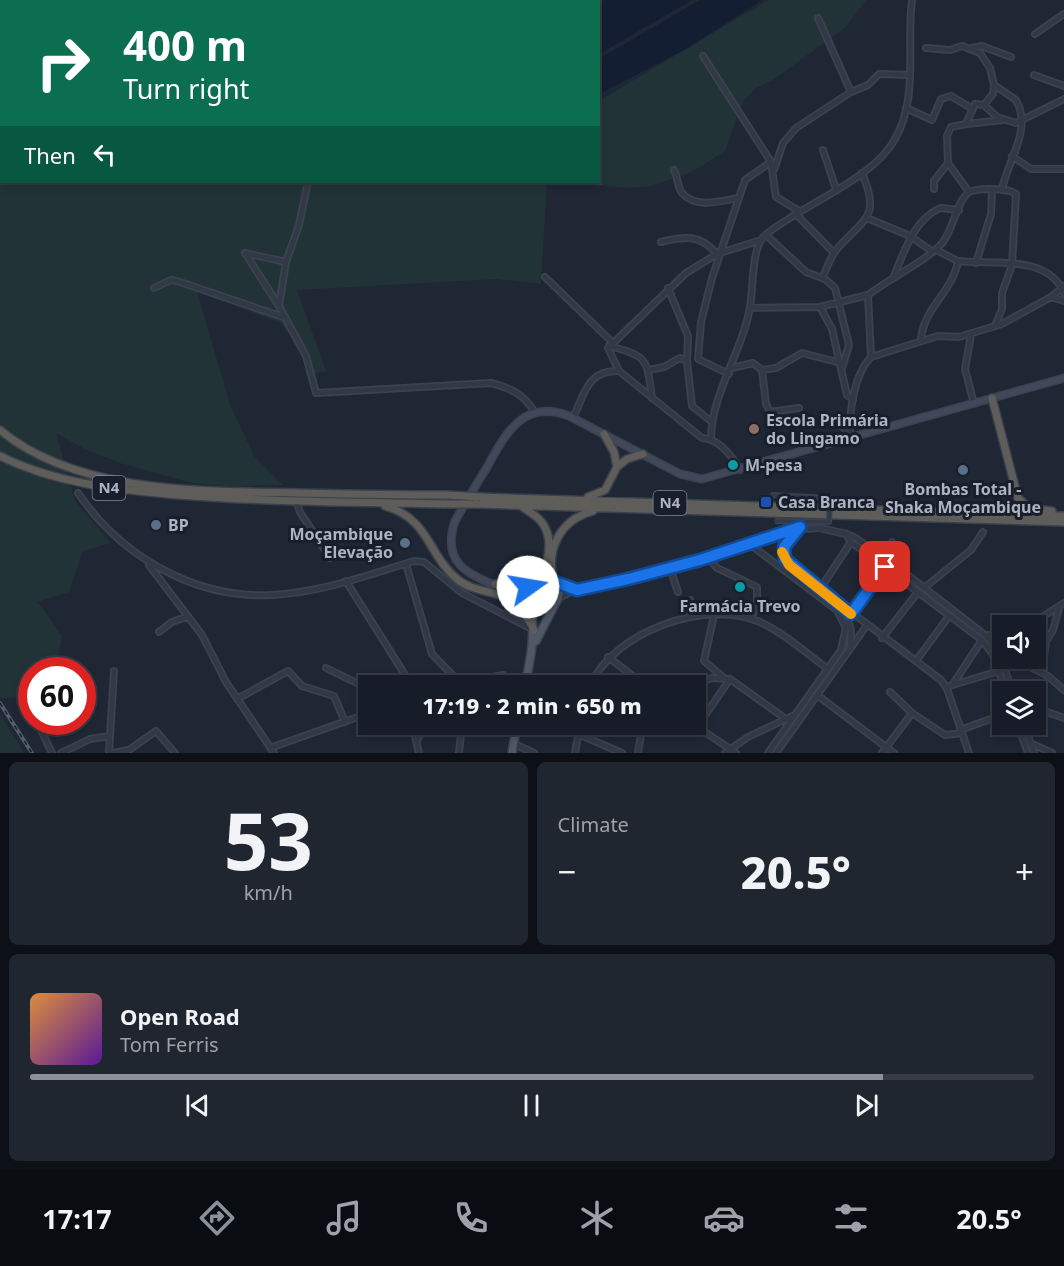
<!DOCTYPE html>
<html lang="en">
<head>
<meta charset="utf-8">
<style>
	body { margin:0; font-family:"Noto Sans",sans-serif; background:#202630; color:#f1f3f6; height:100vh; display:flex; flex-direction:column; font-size:22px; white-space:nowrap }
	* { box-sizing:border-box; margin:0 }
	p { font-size:20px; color:#9ea2a8 }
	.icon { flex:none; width:33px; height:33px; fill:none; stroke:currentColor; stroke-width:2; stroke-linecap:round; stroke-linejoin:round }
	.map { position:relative; height:753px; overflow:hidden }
	.sheet { display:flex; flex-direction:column; gap:9px; padding:9px; background:#0d1016; flex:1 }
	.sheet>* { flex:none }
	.guide { position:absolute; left:0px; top:0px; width:600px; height:183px; box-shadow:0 3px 9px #0003,0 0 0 2px #363b45; background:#0b6e4f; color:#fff; overflow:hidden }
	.buttons { position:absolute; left:992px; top:615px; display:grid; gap:12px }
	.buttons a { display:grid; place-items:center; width:54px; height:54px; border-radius:0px; background:#171d28; box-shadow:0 3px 9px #0003,0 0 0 2px #363b45; font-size:30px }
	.speed { position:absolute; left:18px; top:657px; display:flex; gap:12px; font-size:30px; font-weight:700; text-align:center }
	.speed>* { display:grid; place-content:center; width:78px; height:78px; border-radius:50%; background:#171d28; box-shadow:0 3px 9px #0003,0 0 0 2px #363b45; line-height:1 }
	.speed .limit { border:9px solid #d22; background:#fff; color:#111 }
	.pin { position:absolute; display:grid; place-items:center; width:51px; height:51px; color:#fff; margin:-26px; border-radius:12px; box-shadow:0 3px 9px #0006 }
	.me { position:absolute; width:66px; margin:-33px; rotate:77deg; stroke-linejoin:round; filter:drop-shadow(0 0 4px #0008) }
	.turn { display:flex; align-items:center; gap:21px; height:126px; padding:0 24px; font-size:27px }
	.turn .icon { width:78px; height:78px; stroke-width:2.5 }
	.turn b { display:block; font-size:42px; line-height:51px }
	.then { display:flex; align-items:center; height:57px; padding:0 24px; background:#0003; gap:12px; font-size:22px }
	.big { font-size:45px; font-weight:800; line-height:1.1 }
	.sheet .widget { flex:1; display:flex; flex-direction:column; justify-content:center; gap:9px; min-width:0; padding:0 21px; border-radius:9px; background:#202630 }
	.sheet .dial { align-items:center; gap:0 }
	.dial b { font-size:78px; line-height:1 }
	.song { display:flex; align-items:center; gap:18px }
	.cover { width:72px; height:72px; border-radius:9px; background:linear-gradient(135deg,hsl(30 70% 55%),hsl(270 70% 35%)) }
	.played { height:6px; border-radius:3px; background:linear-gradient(90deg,#8c9099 85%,#363b45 85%) }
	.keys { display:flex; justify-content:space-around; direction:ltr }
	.heat { display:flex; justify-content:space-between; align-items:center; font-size:33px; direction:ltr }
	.sheet .tiles { flex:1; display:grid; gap:9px; grid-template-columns:1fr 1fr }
	.widget:last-child { grid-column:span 2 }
	.trip { position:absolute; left:358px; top:675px; width:348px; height:60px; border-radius:0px; background:#171d28; box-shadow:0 3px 9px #0003,0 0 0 2px #363b45; font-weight:800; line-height:60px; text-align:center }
	.dock { display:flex; height:96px; justify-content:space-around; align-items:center; background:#090c10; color:#9ea2a8 }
	.dock .icon { width:42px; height:42px }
	.dock .active { color:#8c9099 }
	.dock b { font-size:27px; color:#f1f3f6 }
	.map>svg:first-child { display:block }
	.green { fill:#213336 }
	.water { fill:#131e32 }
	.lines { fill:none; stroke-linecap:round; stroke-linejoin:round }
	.pedestrian-casing { stroke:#3c424f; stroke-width:6 }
	.minor-casing { stroke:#3c424f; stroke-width:8 }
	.tertiary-casing { stroke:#3c424f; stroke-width:8 }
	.secondary-casing { stroke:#3c424f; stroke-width:9 }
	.primary-casing { stroke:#3c424f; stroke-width:10 }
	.trunk-casing { stroke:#3a414d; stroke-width:10 }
	.pedestrian { stroke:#323946; stroke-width:3 }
	.minor { stroke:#323946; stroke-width:4.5 }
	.tertiary { stroke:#323946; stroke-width:5 }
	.secondary { stroke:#404859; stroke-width:6 }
	.primary { stroke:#505866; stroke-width:7 }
	.trunk { stroke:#5e5d5a; stroke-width:7 }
	.rail-casing { stroke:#545d6d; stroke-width:4 }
	.rail { stroke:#181e2a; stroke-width:1.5; stroke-dasharray:4.5; stroke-linecap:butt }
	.pedestrian-bridge-casing { stroke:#3c424f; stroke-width:6; stroke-linecap:butt }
	.trunk-bridge-casing { stroke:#3a414d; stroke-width:10; stroke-linecap:butt }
	.pedestrian-bridge { stroke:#323946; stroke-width:3 }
	.trunk-bridge { stroke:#5e5d5a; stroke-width:7 }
	.route-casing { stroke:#114b97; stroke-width:15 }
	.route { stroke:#1a73e8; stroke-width:10 }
	.slow { stroke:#f59e0b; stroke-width:10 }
	.education-dot { fill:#8d6e63; stroke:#181e2a; stroke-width:2 }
	.culture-dot { fill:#0f9aa8; stroke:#181e2a; stroke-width:2 }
	.service-dot { fill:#5c6f8a; stroke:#181e2a; stroke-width:2 }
	.transit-dot { fill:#1a4fb4; stroke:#181e2a; stroke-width:2 }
	.labels { text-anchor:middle; stroke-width:6; stroke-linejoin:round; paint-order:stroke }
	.shield { fill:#181e2a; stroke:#808795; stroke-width:1.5 }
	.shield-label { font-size:15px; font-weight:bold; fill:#acb4c3 }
	.poi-label { font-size:16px; font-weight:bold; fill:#acb4c3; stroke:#181e2a; text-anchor:start }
</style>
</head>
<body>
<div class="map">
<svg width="1064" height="753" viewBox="0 0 1064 753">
	<rect width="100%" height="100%" fill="#1f2735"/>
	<path class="green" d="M768 0H866L846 27 774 79 756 88 742 103 725 151 692 172 651 186 631 188 554 182H598L599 101Z
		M0 89 2 182H547L541 284 496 279 297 290 326 371 307 375 302 354 281 323 197 292 230 404 254 456 283 485 225 486 192 483 120 463 85 449 56 433 75 501 111 543 83 551 69 592 38 602 62 636 55 670H32L31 698H0Z
		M0 714 24 753H0Z"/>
	<path class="water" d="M603 0H692L599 54V3Z
		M700 0H762L688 48 599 94V59Z"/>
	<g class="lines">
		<defs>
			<path id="pedestrian" d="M833 420 849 434
				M689 618 691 599"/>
			<path id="minor" d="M818 18 851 92
				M1035 34 1064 14
				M926 48 950 50 962 46 980 53 990 68 994 85 993 94 984 105
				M972 48 982 46 1011 57
				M703 56 771 162 776 197 799 211
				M1034 75 1064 86
				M994 85 1016 100C1033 130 1007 161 1002 190
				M906 108 932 120 941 99 951 96 971 108
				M966 124 1003 120
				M823 150 836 189
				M1012 156 1031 169H1064
				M674 170C678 177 677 187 682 193 695 209 722 201 738 198
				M774 170 783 143 796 128 851 92 868 85 879 74 910 75
				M308 182 299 225 286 262 279 306 306 356 316 393 491 383C511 388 525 395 535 413
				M934 189V181L948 163
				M969 192 948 163 947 136 951 127 966 124 975 104 984 105 997 117 1016 123 1064 99
				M796 214 834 253
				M867 218 910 236 933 252
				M766 235 806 272 825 279 835 288 849 345 842 368
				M661 242C685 236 700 234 717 254
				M245 253 279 306
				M245 253 286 262
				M958 261C993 265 1048 254 1064 293
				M976 263 991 214 992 191
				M894 276C905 250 913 221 940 208L959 210
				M545 277 612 342
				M822 278C827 269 830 257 837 249 865 217 881 218 862 173
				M154 288 171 280 177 281 283 317
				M668 288 688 336 687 361 692 406 712 422
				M1051 297 1064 301
				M820 307 832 329 847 395 853 400
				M750 308 820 307 868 295
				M971 335 965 369 974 404
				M921 341C922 309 953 292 958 261L936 250
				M609 346C648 356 647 359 652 398
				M871 357 868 295C887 280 931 258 943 242 952 231 958 200 968 193 976 187 1009 188 1016 194L1012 265 1002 293V309L995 326
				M732 368 753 363 762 370 766 404 770 412 799 408
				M648 370 664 367 680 358 687 361
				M762 370 776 368 802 353 841 363
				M729 374 698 359 701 322 712 278 745 180 771 162
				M573 418C585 393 587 370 619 371
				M711 438C712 392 742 353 750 307 753 290 752 254 761 240 767 231 781 224 790 218 822 197 877 173 895 139 919 97 906 46 912 0
				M850 439C849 414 853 376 871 357L938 336 959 337 1002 324 1051 297 1064 286
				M740 470C732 456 719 439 702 438L619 371 608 348 686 273 717 254 761 240
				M78 493C121 556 194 599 272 595 320 593 368 575 414 561L424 562 462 593 534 630
				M296 501 300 512 330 558
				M800 527 782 550 789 565 941 680 947 689 969 753
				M846 534 854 537 887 559 986 636 998 651 1013 692
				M846 534 851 542 982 640 993 655 1006 692
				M748 543 837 610 846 628 841 650 768 753
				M707 557 717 568 757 587V605L751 619
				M884 558 892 542
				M406 564 432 654 463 686
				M149 565 202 635 226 682 274 753
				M670 568 678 592
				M346 581 412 686
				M556 584 577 589
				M924 588 971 550 983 532
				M820 589 851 542
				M559 598 577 589 700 560 787 530 820 528
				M846 611 851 631 850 647
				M851 614 885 567
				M714 615 704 661 723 677
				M1021 626 1039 619 1064 603
				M159 632 172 622 186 617
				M986 636 1002 631
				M882 638 918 592
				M608 657 646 686
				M1013 658 1048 676 1064 690
				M916 661 949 616
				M326 668 369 689
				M1042 672 1046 641 1053 630 1059 608
				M461 683 503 675
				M953 684 982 640
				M590 686C613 632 706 598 760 622 784 633 806 653 828 669
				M688 686 712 678 730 679 786 719 793 716
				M946 687 999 671
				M890 692 912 713
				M817 695 894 753
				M28 699 32 707
				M237 699 288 671 302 686 334 696 345 722
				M1035 708 1064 718
				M37 722 52 753
				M412 724 419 753
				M555 724 622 753
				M693 724 736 753
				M1017 724 1028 753
				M1024 724 1034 753
				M697 727 730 679
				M960 730 1002 715
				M417 741 425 724
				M1030 743 1052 753
				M514 744 534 753
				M270 748 369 713
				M61 753 90 739 110 736
				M109 753 114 671
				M113 753 129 750 156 731 175 753
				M459 753 462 724
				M575 753 580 724
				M638 753 643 724
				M725 753 748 737 786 719
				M776 753 867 625
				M882 753 912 713 945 735 962 733"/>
			<path id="tertiary" d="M820 528 846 534"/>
			<path id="secondary" d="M502 584H519L533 580
				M528 600C492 578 436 578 455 521 465 504 475 486 486 469 505 435 522 398 569 416L680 474 702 479 1064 378"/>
			<path id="primary" d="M527 593a16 16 0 1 1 32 0a16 16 0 1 1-32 0Z
				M536 641 554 606
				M525 686C531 657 536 632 530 603
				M512 753 517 724"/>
			<path id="trunk" d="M992 398 1018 498 1029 508 1052 511
				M0 430C77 494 203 491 298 493 348 494 398 495 448 495
				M0 456C56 484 116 489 178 495 266 502 355 502 444 504
				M617 467 627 459 643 454
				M480 497 1064 516
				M588 497 605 490 617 467 614 452 604 434
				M477 504 1064 522
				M385 506C430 519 427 554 457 579 473 593 499 590 516 603 524 610 529 621 534 630
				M521 506C528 511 538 516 543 524 553 539 550 565 537 578
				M554 582C545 549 560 520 593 511
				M495 584 531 576 543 563"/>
		</defs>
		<use href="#pedestrian" class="pedestrian-casing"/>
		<use href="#minor" class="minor-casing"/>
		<use href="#tertiary" class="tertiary-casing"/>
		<use href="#secondary" class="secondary-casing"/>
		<use href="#primary" class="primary-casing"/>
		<use href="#trunk" class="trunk-casing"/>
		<use href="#pedestrian" class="pedestrian"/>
		<use href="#minor" class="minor"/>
		<use href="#tertiary" class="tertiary"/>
		<use href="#secondary" class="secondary"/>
		<use href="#primary" class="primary"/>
		<use href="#trunk" class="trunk"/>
		<defs>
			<path id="rail" d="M0 703 32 753"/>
		</defs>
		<use href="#rail" class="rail-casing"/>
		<use href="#rail" class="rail"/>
		<defs>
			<path id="pedestrian-bridge" d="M771 495 830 498 829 522 775 521"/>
			<path id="trunk-bridge" d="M448 495 480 497
				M444 504H477"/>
		</defs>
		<use href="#pedestrian-bridge" class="pedestrian-bridge-casing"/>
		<use href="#trunk-bridge" class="trunk-bridge-casing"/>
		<use href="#pedestrian-bridge" class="pedestrian-bridge"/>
		<use href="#trunk-bridge" class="trunk-bridge"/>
	</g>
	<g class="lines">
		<defs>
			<path id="route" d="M528 587 533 580 542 577 577 590 628 579 700 560 800 527 784 547 785 559 851 614 885 567"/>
		</defs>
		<use href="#route" class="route-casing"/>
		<use href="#route" class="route"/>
		<path class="slow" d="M782 552 789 565 851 614"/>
	</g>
	<circle class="education-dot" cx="754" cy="429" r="6"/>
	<g class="culture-dot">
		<circle cx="733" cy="465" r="6"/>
		<circle cx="740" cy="587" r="6"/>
	</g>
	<g class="service-dot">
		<circle cx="963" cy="470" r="6"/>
		<circle cx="156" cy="525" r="6"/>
		<circle cx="405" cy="543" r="6"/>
	</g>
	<rect class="transit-dot" x="760" y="496" width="12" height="12" rx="3"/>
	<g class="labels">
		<g class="shield">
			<rect x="92.5" y="476" width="33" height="24" rx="4.5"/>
			<rect x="653.5" y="491" width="33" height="24" rx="4.5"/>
		</g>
		<g class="shield-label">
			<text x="109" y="493">N4</text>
			<text x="670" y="508">N4</text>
		</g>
		<g class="poi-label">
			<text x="766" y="426">Escola Primária<tspan x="766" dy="18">do Lingamo</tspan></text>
			<text x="745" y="471">M-pesa</text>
			<text x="963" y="495" text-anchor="middle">Bombas Total -<tspan x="963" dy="18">Shaka Moçambique</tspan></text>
			<text x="778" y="508">Casa Branca</text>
			<text x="168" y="531">BP</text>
			<text x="393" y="540" text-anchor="end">Moçambique<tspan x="393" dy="18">Elevação</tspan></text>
			<text x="740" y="612" text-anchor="middle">Farmácia Trevo</text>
		</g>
	</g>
</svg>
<div class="buttons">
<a><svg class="icon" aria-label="sound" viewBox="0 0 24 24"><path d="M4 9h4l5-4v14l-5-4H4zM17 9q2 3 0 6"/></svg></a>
<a><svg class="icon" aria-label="layers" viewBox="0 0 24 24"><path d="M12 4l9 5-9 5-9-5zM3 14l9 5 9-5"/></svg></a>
</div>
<div class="speed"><div class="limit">60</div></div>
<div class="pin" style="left:885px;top:567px;background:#d93025"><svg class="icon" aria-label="arrive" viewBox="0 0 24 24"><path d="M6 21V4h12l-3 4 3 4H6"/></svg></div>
<svg class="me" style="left:528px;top:587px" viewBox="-20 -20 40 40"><circle r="19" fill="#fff"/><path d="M0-13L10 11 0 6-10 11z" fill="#1a73e8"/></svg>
<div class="trip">17:19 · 2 min · 650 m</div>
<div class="guide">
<div class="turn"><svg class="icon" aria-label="right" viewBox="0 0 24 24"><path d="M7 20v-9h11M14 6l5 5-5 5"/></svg><div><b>400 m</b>Turn right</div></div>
<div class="then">Then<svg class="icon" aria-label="left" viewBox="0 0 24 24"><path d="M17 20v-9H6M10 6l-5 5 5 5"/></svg></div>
</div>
</div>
<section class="sheet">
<div class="tiles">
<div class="widget dial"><b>53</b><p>km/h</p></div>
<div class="widget"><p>Climate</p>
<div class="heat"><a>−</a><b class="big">20.5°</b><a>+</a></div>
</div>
<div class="widget">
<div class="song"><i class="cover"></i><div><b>Open Road</b><p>Tom Ferris</p></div></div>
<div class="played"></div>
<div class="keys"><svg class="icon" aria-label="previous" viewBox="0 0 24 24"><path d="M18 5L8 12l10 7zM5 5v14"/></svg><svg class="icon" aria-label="pause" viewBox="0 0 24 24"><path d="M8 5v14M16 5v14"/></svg><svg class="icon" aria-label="next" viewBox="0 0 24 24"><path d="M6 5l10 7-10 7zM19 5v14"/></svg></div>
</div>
</div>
</section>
<nav class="dock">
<b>17:17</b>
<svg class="icon active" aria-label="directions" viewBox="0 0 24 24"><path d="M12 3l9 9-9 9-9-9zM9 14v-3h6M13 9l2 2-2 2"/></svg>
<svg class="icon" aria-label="music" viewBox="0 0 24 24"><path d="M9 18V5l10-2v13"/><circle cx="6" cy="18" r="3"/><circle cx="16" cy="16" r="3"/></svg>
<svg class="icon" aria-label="phone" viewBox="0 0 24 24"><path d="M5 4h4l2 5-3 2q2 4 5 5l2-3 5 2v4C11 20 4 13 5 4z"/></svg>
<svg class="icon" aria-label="climate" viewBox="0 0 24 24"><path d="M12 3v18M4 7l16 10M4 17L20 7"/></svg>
<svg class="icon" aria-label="car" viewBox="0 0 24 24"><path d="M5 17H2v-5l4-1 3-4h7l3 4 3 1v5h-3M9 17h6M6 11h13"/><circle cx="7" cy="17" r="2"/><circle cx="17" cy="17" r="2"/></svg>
<svg class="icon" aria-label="filters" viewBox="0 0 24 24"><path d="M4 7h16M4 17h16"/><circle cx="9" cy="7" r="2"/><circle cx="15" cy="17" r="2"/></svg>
<b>20.5°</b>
</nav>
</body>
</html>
